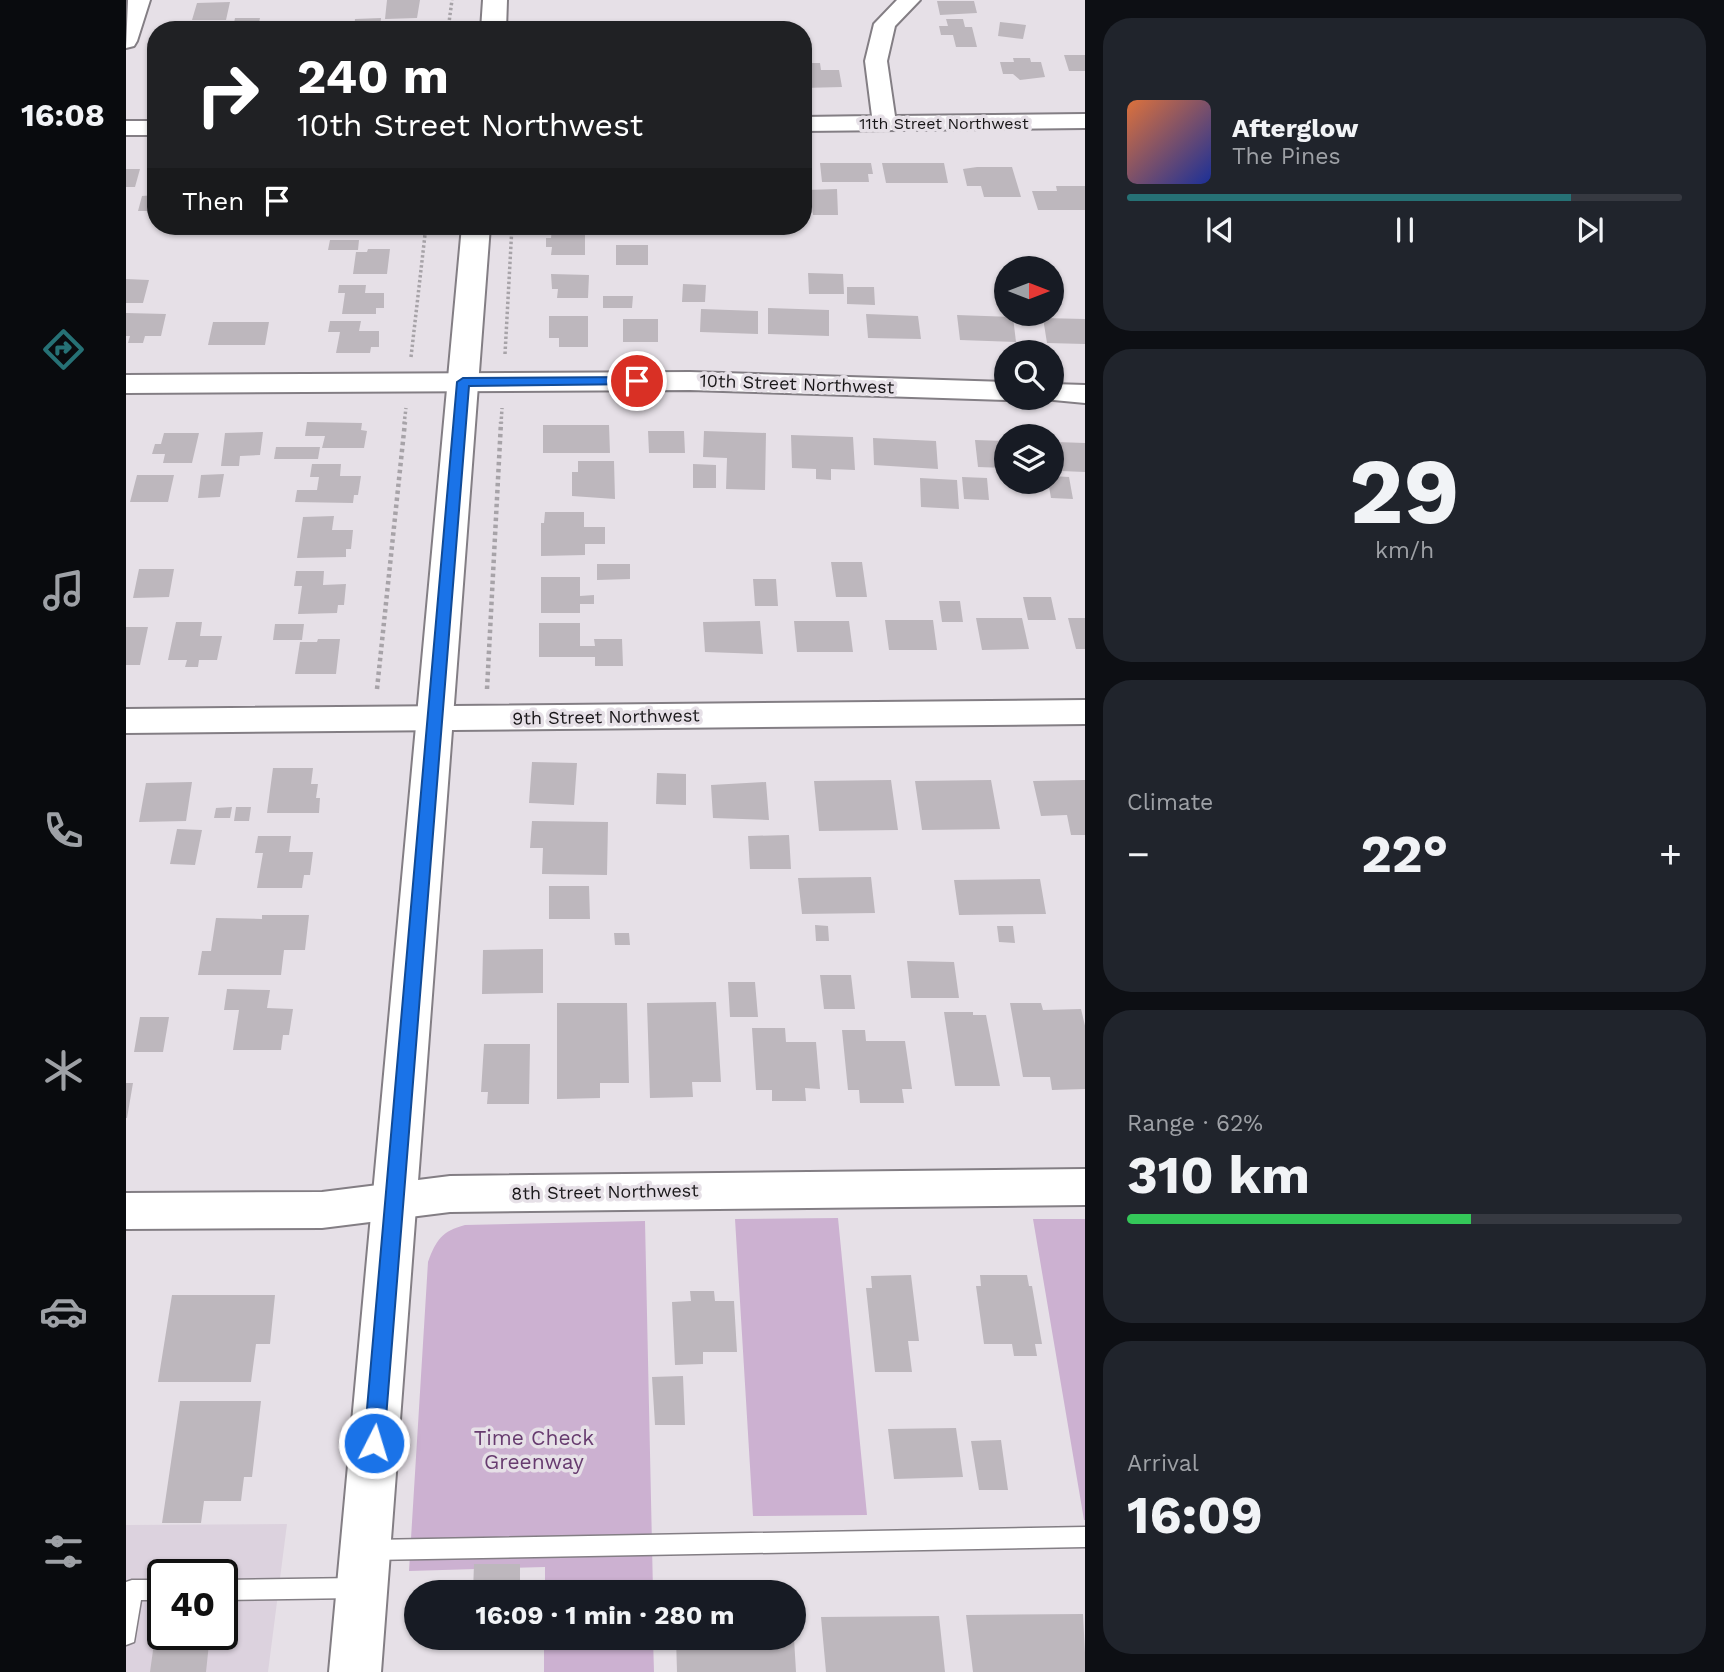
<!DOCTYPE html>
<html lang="en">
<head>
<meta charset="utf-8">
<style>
	body { margin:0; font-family:"Work Sans",sans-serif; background:#20242c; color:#f1f3f6; height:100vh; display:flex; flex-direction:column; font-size:26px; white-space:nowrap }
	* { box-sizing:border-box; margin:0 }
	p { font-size:23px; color:#9ea1a6 }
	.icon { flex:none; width:38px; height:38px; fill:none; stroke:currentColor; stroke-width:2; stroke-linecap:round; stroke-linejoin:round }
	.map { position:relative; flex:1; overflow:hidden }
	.details { display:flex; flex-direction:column; gap:18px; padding:18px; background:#0d0f14; width:639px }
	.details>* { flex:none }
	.top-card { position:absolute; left:21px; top:21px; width:665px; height:214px; border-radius:28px; box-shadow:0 2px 5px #0004; background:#202124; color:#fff; overflow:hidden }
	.needle { width:46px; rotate:90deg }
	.fabs { position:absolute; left:868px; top:256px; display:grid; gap:14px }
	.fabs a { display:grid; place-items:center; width:70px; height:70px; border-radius:50%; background:#171b24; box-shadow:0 2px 5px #0004; font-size:35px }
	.speed { position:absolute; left:21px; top:1559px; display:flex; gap:14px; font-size:35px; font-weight:700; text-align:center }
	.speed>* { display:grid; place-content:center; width:91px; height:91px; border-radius:50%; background:#171b24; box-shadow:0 2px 5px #0004; line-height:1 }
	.speed .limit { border:4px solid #111; border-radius:10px; background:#fff; color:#111 }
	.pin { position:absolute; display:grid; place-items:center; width:60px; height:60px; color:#fff; margin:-30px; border:4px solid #fff; border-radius:50%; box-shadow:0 2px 7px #0007 }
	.me { position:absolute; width:77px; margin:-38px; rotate:5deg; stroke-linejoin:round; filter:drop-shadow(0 0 5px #0008) }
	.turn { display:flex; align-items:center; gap:24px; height:147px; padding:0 35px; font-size:32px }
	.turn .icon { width:91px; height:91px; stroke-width:2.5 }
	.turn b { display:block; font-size:49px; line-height:60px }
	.then { display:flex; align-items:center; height:66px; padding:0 35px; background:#0003; gap:14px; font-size:26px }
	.big { font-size:52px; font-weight:700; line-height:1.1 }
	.details .widget { flex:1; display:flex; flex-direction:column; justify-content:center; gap:10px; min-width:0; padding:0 24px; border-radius:28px; background:#20242c }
	.details .dial { align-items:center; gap:0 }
	.dial b { font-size:91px; line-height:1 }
	.song { display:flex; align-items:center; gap:21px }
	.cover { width:84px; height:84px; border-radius:10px; background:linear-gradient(135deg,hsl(20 70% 55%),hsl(230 70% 35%)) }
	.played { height:7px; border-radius:4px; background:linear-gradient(90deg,#267175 80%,#363941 80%) }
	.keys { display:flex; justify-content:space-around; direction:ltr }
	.heat { display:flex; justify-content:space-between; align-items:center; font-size:38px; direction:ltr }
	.charge { height:10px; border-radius:5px; background:linear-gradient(90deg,#34c759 62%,#363941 0) }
	.trip { position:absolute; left:278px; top:1580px; width:402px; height:70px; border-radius:35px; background:#171b24; box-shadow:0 2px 5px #0004; font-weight:700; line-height:70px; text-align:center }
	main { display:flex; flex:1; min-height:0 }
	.tabs { display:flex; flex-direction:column; width:126px; justify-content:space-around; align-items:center; background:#090b0e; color:#9ea1a6 }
	.tabs .icon { width:49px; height:49px }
	.tabs .selected { color:#267175 }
	.tabs b { font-size:32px; color:#f1f3f6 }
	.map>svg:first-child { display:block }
	.built { fill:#dcd2de; fill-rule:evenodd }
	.green { fill:#ccb1d1 }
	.building { fill:#bdb7bd }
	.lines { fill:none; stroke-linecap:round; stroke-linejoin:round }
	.lane-casing { stroke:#837e84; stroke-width:3 }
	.street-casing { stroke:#837e84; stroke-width:4 }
	.secondary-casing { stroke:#837e84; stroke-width:4 }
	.path-far1 { stroke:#a7a3a8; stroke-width:3.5; stroke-dasharray:2.5 2.5; stroke-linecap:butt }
	.path { stroke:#a7a3a8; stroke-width:4.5; stroke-dasharray:3.5 3.5; stroke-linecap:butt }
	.lane { fill:#fff; fill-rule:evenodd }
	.street { fill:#fff; fill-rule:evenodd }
	.secondary { fill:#fff; fill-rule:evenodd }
	.route { fill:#1a73e8; stroke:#114b97; stroke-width:2 }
	.labels { text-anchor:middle; stroke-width:7; stroke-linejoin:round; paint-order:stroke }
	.far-street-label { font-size:16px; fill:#181618; stroke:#e6e0e7 }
	.street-label { font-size:18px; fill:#181618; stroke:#e6e0e7 }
	.near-park-label { font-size:21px; fill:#673b6f; stroke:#e6e0e7 }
</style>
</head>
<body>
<main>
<nav class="tabs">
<b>16:08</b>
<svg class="icon selected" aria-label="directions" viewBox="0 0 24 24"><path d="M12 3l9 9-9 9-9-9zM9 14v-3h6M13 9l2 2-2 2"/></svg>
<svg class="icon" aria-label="music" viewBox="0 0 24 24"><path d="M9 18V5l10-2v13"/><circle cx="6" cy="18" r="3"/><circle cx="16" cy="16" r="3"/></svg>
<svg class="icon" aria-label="phone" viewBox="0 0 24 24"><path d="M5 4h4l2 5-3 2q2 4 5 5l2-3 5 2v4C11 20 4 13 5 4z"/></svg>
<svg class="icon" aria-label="climate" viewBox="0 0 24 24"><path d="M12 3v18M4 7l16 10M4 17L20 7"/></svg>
<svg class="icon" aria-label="car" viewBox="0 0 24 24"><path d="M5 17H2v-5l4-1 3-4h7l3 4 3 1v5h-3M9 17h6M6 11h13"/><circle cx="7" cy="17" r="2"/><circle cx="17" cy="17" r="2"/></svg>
<svg class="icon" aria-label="filters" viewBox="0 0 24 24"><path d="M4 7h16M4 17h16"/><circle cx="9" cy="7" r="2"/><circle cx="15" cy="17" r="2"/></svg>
</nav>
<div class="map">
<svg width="960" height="1672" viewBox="0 0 960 1672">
	<rect width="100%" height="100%" fill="#e6e0e7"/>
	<path class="built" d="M161 1524 142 1672H0V1525ZM37 1575H96V1634H37Z"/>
	<path class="green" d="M712 1218 741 1515 627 1516 609 1219Z
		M907 1219H959V1520H958Z
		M519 1221 527 1592H419V1567L283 1571 302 1262C310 1240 316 1231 339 1225Z
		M418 1638H527L528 1672H418Z"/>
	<path class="building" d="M261 0H294L291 18 259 19Z
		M811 1H848L851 13 814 15Z
		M104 2 100 20H66L71 3Z
		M109 18H134L132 28H107Z
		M255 18 254 28H228L229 19Z
		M820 19H837L839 27H846L851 47H830L827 35H815L813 26H822Z
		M874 22 900 25 897 39 872 36Z
		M938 55H960V71H943Z
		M887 58H904L905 62H915L919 77 894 80 887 74H877L874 62H888Z
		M677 63H694L695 70H713L716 87 677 88Z
		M694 163H745L747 174H742L743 182H696Z
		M756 163H818L822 183H760Z
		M851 167H886L895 197H858L855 186H841L837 169Z
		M0 169H14L9 187H0Z
		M930 186H960V210H912L906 191H931Z
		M711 189 712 215H687L686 207H682L680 190Z
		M30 195V211H12L16 196Z
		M234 226H267L266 234H233Z
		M426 229H459V255H425L426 247H420V238H425Z
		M204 240H233L232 250H202Z
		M490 245H522V265H490Z
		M242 249H264L261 274H227L230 252H241Z
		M682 273 717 274 718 294H683Z
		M425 274 463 275 462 298H431L432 289H426Z
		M0 279 23 280 17 303H0Z
		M557 284 580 285 579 302H556Z
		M213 285H240L239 293H258V308H250V314H216L219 293H212Z
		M721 287H748L749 305 721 304Z
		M477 296H507L506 308H477Z
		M642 308 703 310V336L642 334Z
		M575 309 632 311V334L574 332Z
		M0 313 40 314 35 336H19L17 343H2L4 336H0Z
		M740 314 792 316 795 339 742 338Z
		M831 315 887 317 890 342 834 340Z
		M423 316H462V347H433V338H423Z
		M917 318 960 319V344L921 343Z
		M497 319H532V342H497Z
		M204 321H235L233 331H253V347H245L244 353H210L214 332H202Z
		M87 322H143L139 345H82Z
		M181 422 236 423 235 430 241 431 238 448H196L199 436H179Z
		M417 425H483L484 453H417Z
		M522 431H558L559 453H523Z
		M578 431 640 433 639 490 600 489 601 458 577 457Z
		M137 432 134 455 114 456 113 466H95L99 433Z
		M38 433H73L66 463H37L39 454H26L29 444H35Z
		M665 435 727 437 729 470 705 469V480L690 479V469L666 468Z
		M747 438 810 441 812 469 748 465Z
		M849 440 880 441V468L852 467Z
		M930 442 960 443V472L935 471Z
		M150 447H194L192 459H148Z
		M452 461H488L489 499 446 496V472H452Z
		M186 464H215L214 476H235L232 495H228L227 503 169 502 171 490H191L193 477H184Z
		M567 464 590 465V488H567Z
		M98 474 94 497 72 498 75 475Z
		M11 475H48L42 502H4Z
		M926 476 943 477 947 499 925 498 922 481H926Z
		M836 477 861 478 863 500 838 499Z
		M794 478 831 480 833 509 795 507Z
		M419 512H458V527H479V544H459V555L415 556V523H418Z
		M208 516 206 530H227L225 549H220V557L171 558 177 517Z
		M705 562H736L741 597H710Z
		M471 564H504V579L471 580Z
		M13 569H48L43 597 7 598Z
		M170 571H198L197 585 220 584 218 605H212L211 613 172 614 176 586H168Z
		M415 577H454V596L468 595V604H454V613H415Z
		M627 579H650L652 606H629Z
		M897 597H925L930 620H902Z
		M813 601H834L837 622H816Z
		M850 618H896L903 649 856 650Z
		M942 618H960V649H950Z
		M759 620H807L811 650H763Z
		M634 621 637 654 579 652 577 622Z
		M668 621H723L727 652H671Z
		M50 622H76L74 636H96L91 660H73L72 667H59L61 660H42Z
		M413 623H454V646H469L468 639H496L497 666H469V657H413Z
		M149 624H178L176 640H147Z
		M0 627H22L14 665H0Z
		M192 639H214L210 674H169L174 642H191Z
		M406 762 451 763 448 805 403 803Z
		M147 768H187L185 784H192L190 798H194L193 813H141Z
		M531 773 560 774V805L530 804Z
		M765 780 772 830 693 831 688 781Z
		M865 780 874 829 796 830 789 781Z
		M960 780V835H945L941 815 915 816 907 781Z
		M66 782 60 821 13 822 20 783Z
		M640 782 643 820 587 818 585 785Z
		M106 807 104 818H88L90 808Z
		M110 807H125L123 821H108Z
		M406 821 482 822 481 875 416 874 417 848H404Z
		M51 829 76 830 69 865 44 864Z
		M663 835 665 869H624L622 836Z
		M132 836H165L163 852H187L184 875H178L176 888H131L137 853H129Z
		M745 877 749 913 676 914 672 878Z
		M914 879 920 914 833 915 828 880Z
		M423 886H463L464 919H423Z
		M136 915H183L179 950H158L155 975H72L76 951H85L90 918 136 919Z
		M689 925 702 926 703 941H690Z
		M871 926H887L889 943 873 942Z
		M488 933H503L504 945H489Z
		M417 949V993L356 994 357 950Z
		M781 961 828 962 833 998H785Z
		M694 975H725L729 1009H698Z
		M602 982H629L632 1017H604Z
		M101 989 144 990 141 1008 167 1009 163 1035H157L155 1050H107L113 1010H98Z
		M590 1002 595 1082H566L567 1097 524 1098 521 1003Z
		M431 1003H501L503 1083H474V1098L431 1099Z
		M884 1003H915L917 1010 955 1009 960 1030V1089L926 1090 924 1077H897Z
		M818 1012H847V1015H860L874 1086H829Z
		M14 1017H43L37 1052H8Z
		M626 1028H659L660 1042H690L694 1089 679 1088 680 1101H646V1090H630Z
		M716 1030H739L740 1041H779L786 1089H776L778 1103H734L733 1090H722Z
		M358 1044H404L403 1104H361L362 1092H355Z
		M0 1083H7L1 1118H0Z
		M785 1275 793 1341H782L786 1372H749L740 1288H746L745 1276Z
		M854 1275H901L903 1286H906L916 1344H909L911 1356H888L886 1344H858L850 1286H855Z
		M564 1291H588L589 1301H608L611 1352H577V1364L549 1365 546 1302 565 1301Z
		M46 1295H149L144 1344H130L125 1382H32Z
		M557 1376 559 1425H529L526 1377Z
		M54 1401H135L126 1477H118L115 1501H78L75 1523H36Z
		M830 1428 837 1477 768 1479 762 1429Z
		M875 1440 882 1490H853L845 1441Z
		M348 1564H394V1592H347Z
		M957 1614 960 1672H847L840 1615Z
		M813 1616 819 1672H700L695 1617Z
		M37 1627V1634H84L80 1672H24L30 1629Z
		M550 1638H668L670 1672H551Z"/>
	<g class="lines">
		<defs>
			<path id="lane" d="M960 1527V1547L245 1560 238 1557 235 1550 238 1543 245 1540Z
				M230 1578 237 1581 240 1588 237 1595 230 1598 96 1600V1580Z
				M6 1580H37V1600H15L8 1642 0 1645V1582Z"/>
			<path id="street" d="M2 0H24L11 41 8 46 0 48Z
				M771 0H794L769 26 761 61 769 116 960 114V128L677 131V117L746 116 739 61 748 24Z
				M0 121H30V135H0Z
				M564 372 880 382V397H889L880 400 564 390 0 393V375Z
				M926 384 960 385V403L917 399 915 397H926Z
				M960 700V724L0 733V709Z
				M960 1169V1205L324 1212 196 1228 0 1229V1193L196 1192 324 1176Z"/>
			<path id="secondary" d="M357 0H381L380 30H355Z
				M336 226H364L255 1672H203Z"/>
		</defs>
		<use href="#lane" class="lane-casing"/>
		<use href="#street" class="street-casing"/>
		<use href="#secondary" class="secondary-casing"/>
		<path class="path-far1" d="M322 30 326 0
			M379 354 386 226
			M285 357 300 226
			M278 424 280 408
			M375 424 376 408"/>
		<path class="path" d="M251 689 279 422
			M361 689 375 422"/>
		<use href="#lane" class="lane"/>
		<use href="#street" class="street"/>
		<use href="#secondary" class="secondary"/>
	</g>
	<path class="route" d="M511 377 517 381 515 384 343 386 258 1443 255 1450 248 1453 241 1450 238 1443 331 382 337 378Z"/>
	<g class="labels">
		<g class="far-street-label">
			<text x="818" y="129">11th Street Northwest</text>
		</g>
		<g class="street-label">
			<text transform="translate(671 384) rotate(2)" y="6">10th Street Northwest</text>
			<text transform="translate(480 717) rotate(-1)" y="6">9th Street Northwest</text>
			<text transform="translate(479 1192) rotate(-1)" y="6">8th Street Northwest</text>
		</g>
		<g class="near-park-label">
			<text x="408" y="1445">Time Check<tspan x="408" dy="24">Greenway</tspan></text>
		</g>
	</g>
</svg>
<div class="fabs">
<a><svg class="needle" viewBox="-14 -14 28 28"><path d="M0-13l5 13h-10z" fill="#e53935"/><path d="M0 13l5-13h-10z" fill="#9ea1a6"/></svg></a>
<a><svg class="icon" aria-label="search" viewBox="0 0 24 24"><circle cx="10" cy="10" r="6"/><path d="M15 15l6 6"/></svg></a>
<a><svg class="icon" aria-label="layers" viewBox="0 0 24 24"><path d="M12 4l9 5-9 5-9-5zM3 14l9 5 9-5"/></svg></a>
</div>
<div class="speed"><div class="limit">40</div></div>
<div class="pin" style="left:511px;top:381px;background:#d93025"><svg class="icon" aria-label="arrive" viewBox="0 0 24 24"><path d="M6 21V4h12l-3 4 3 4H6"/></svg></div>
<svg class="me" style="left:248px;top:1443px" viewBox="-20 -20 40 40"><circle r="17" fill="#1a73e8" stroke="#fff" stroke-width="3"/><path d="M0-11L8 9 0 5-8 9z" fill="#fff"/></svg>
<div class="trip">16:09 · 1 min · 280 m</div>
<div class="top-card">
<div class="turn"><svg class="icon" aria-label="right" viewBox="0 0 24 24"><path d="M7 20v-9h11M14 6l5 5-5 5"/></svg><div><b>240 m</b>10th Street Northwest</div></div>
<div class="then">Then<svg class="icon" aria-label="arrive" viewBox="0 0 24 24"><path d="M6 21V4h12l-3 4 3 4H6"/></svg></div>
</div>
</div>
<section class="details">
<div class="widget">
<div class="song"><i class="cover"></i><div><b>Afterglow</b><p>The Pines</p></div></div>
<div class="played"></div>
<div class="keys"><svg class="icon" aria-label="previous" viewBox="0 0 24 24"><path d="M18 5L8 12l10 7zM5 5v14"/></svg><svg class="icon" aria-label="pause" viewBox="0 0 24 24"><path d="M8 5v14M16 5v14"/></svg><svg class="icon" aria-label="next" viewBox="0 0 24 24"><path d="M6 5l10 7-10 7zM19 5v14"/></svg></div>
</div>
<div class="widget dial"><b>29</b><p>km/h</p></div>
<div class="widget"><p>Climate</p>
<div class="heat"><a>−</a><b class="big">22°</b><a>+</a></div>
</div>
<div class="widget"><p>Range · 62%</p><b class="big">310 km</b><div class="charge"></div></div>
<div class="widget"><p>Arrival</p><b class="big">16:09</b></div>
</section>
</main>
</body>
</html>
